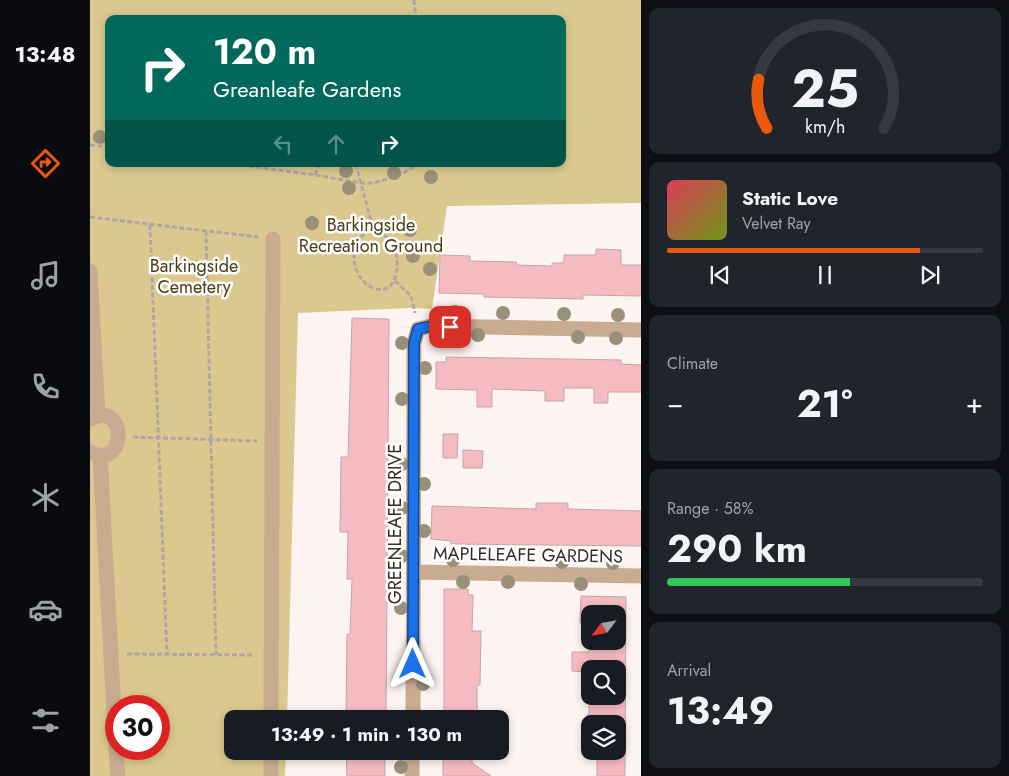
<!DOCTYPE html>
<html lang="en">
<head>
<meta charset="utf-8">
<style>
	body { margin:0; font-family:Jost,sans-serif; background:#20242c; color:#f1f3f6; height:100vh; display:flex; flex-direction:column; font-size:19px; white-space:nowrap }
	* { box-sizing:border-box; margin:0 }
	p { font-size:16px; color:#9ea1a6 }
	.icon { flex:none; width:28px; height:28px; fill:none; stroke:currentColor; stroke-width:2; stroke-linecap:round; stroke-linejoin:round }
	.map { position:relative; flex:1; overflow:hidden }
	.drawer { display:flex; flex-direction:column; gap:8px; padding:8px; background:#0d0f14; width:368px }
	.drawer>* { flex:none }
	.banner { position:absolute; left:15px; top:15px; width:461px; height:152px; border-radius:10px; box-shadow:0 2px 8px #0003; background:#00695c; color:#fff; overflow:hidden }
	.needle { width:32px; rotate:239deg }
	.tools { position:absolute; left:491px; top:605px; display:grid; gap:10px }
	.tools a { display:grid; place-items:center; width:45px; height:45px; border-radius:10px; background:#171b24; box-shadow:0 2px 8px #0003; font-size:25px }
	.speed { position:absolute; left:15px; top:695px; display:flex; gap:10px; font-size:25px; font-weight:700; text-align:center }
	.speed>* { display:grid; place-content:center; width:65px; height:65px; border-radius:50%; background:#171b24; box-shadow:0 2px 8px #0003; line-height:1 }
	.speed .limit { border:8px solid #d22; background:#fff; color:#111 }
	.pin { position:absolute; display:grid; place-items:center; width:42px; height:42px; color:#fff; margin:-21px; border-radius:10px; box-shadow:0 2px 8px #0006 }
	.me { position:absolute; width:55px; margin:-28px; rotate:0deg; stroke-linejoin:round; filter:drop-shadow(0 0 4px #0008) }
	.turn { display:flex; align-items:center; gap:18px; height:105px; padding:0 25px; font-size:22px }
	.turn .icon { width:65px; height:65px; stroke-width:2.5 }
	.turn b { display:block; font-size:35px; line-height:42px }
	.lanes { display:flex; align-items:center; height:48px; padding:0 25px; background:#0003; justify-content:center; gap:25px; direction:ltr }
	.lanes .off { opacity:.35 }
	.big { font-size:38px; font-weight:700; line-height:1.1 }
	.drawer .widget { flex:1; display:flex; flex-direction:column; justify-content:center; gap:8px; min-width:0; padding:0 18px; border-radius:10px; background:#20242c }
	.drawer .dial { align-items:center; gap:0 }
	.dial svg { height:130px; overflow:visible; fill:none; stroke:#363941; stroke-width:7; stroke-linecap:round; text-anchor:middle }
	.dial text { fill:#f1f3f6; stroke:none }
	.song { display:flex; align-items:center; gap:15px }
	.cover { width:60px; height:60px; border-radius:8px; background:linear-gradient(135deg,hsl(350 70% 55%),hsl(80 70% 35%)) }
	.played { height:5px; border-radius:2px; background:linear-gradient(90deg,#ea580c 80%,#363941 80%) }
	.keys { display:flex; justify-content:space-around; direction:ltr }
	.heat { display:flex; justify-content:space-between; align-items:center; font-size:28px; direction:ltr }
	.charge { height:8px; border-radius:4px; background:linear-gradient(90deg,#34c759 58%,#363941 0) }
	.trip { position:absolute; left:134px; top:710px; width:285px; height:50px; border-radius:10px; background:#171b24; box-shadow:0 2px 8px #0003; font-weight:700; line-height:50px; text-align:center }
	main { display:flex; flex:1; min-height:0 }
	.tabs { display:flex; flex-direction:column; width:90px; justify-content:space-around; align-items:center; background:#090b0e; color:#9ea1a6 }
	.tabs .icon { width:35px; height:35px }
	.tabs .active { color:#ea580c }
	.tabs b { font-size:22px; color:#f1f3f6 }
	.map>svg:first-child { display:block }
	.green { fill:#dbc88f; fill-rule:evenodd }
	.building { fill:#f6bbc1; stroke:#c0a7a9; fill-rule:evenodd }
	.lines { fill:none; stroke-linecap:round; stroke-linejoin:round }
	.path { stroke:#b0a7a4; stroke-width:3; stroke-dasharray:5 2.5; stroke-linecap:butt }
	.minor { stroke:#c9ab8f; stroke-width:15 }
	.tree { fill:#9a8f78 }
	.route-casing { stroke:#114b97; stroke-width:12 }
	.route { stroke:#1a73e8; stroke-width:9 }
	.labels { text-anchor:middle; stroke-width:5; stroke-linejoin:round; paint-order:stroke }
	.park-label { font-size:18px; fill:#493d16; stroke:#fff }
	.street-label { font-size:18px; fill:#352c29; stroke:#fff }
</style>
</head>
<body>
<main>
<nav class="tabs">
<b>13:48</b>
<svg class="icon active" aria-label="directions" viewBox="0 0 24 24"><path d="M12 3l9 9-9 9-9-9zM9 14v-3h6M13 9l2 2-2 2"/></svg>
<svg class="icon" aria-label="music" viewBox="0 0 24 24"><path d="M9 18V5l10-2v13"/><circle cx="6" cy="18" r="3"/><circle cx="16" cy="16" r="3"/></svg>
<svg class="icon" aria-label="phone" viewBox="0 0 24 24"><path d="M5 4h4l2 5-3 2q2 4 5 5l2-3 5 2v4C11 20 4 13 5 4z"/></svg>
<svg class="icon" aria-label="climate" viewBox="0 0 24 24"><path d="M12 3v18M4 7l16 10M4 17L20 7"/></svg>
<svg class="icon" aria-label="car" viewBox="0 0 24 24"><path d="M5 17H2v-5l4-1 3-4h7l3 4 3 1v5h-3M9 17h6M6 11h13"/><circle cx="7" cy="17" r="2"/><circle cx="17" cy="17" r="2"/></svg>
<svg class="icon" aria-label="filters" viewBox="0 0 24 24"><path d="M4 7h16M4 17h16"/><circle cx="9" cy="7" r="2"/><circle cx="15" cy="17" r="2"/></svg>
</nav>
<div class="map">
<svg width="552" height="776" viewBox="0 0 552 776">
	<rect width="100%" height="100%" fill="#fdf3f0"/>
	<path class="green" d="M0 0H551V203L357 206 342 309 320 308 208 313 197 719H142V751H196L195 776H0ZM19 19H472V164H19ZM26 706H69V749H26Z"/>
	<path class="building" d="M506 249 531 250V265H552V296L493 295V299L394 297V294L349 293 350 255 380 256V261L426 262 427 265 462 266V263H474V255H506Z
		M262 318 299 319 296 719H260V714H256L257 634H260L262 579H257L258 532H250L251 457H258Z
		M356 357 531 360V364L552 365V392H518V403H504V388H474V401H455V391L402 389V407H387V390L346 389V362H356Z
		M353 434H368L367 458H353Z
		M373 450 393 451 392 468H373Z
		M446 503H478V509L552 511V546L361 544V541L341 539 342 506 446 509Z
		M354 589H378V595H383L382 631H391L390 685H387V719H354Z
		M491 596 536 597 535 776H507V751H528V724H500V730H497V715H499V680H496V672L482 671V652H499L500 623H490ZM500 614H528V641H500ZM500 669H528V696H500Z
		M256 751H295V776H257Z
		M356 751H382V763L401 776H353V754H356Z"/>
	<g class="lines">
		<path class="path" d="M324 0 326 19
			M0 145 19 147
			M144 164 225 175 272 183H284L310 175 328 164
			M266 164 282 225
			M225 175 229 164
			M0 217 168 237
			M60 225 77 655
			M282 225C297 235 308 246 307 265 306 314 249 281 268 242 271 236 277 230 282 225Z
			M116 231 126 655
			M305 281 321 296 325 313
			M43 437 167 441
			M37 654 165 655"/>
		<path class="minor" d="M0 271 8 416
			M0 419C38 399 37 472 0 452
			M10 455 26 746
			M324 572 552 576
			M181 719 183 239
			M323 719 324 343 328 329 341 326 552 330
			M26 749 28 776
			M181 751V776
			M322 776V751"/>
	</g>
	<g class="tree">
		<circle cx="10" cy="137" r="7"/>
		<circle cx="256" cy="171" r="7"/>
		<circle cx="304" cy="173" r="7"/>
		<circle cx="341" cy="177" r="7"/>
		<circle cx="259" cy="188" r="7"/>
		<circle cx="222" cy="223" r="7"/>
		<circle cx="320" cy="230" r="7"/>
		<circle cx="323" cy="256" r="7"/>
		<circle cx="340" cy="269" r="7"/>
		<circle cx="365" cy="312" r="7"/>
		<circle cx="413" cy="313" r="7"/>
		<circle cx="474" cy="314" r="7"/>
		<circle cx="528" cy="315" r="7"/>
		<circle cx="362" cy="334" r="7"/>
		<circle cx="388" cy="335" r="7"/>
		<circle cx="488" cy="337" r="7"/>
		<circle cx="526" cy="338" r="7"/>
		<circle cx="312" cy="343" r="7"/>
		<circle cx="335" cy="368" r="7"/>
		<circle cx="312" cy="399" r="7"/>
		<circle cx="312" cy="464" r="7"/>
		<circle cx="334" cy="484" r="7"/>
		<circle cx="312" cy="508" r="7"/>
		<circle cx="334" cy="531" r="7"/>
		<circle cx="312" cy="556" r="7"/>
		<circle cx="363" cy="560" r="7"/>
		<circle cx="472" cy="562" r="7"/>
		<circle cx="523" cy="563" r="7"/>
		<circle cx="373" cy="582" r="7"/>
		<circle cx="418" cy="582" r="7"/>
		<circle cx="491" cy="584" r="7"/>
		<circle cx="311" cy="608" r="7"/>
		<circle cx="333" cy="684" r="7"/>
		<circle cx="311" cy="767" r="7"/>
	</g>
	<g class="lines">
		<defs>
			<path id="route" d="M323 664 324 343 328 329 341 326 360 327"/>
		</defs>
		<use href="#route" class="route-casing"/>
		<use href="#route" class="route"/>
	</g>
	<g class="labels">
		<g class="park-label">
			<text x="281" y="231">Barkingside<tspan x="281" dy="21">Recreation Ground</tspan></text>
			<text x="104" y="272">Barkingside<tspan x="104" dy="21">Cemetery</tspan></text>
		</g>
		<g class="street-label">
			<text transform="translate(305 524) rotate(-90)" y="6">GREENLEAFE DRIVE</text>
			<text transform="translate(438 555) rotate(1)" y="6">MAPLELEAFE GARDENS</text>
		</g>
	</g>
</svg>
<div class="tools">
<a><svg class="needle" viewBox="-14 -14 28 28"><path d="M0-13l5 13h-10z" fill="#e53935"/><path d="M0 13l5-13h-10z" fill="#9ea1a6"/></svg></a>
<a><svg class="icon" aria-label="search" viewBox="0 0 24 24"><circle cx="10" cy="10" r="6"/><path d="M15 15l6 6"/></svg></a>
<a><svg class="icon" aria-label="layers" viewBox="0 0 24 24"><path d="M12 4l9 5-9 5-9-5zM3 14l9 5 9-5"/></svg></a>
</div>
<div class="speed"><div class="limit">30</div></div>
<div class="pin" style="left:360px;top:327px;background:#d93025"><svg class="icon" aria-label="arrive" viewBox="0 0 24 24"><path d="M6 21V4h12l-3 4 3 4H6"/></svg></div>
<svg class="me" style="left:323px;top:664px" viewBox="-20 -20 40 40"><path d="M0-17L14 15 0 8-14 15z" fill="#1a73e8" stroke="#fff" stroke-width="4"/></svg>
<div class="trip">13:49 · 1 min · 130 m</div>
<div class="banner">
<div class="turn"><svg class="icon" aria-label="right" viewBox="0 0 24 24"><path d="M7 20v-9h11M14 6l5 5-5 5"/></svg><div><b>120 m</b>Greanleafe Gardens</div></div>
<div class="lanes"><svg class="icon off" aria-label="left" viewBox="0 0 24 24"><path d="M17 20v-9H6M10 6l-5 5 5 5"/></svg><svg class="icon off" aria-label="ahead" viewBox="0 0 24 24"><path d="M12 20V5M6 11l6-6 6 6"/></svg><svg class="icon" aria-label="right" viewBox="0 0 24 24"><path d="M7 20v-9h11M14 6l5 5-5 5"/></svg></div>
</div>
</div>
<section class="drawer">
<div class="widget dial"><svg viewBox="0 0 100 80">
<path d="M14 69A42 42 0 1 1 86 69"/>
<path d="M14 69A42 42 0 0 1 9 39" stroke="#ea580c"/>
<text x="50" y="56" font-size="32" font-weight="700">25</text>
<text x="50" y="72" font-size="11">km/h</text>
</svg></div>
<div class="widget">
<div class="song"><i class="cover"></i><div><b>Static Love</b><p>Velvet Ray</p></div></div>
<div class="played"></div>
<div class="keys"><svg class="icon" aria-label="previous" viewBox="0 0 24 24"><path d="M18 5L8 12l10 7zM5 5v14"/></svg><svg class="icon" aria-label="pause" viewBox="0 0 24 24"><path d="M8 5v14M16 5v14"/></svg><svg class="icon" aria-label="next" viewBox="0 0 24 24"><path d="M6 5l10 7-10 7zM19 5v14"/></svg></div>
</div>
<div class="widget"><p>Climate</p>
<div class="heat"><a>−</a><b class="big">21°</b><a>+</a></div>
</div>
<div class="widget"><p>Range · 58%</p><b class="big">290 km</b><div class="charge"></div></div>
<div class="widget"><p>Arrival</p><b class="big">13:49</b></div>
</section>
</main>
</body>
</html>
